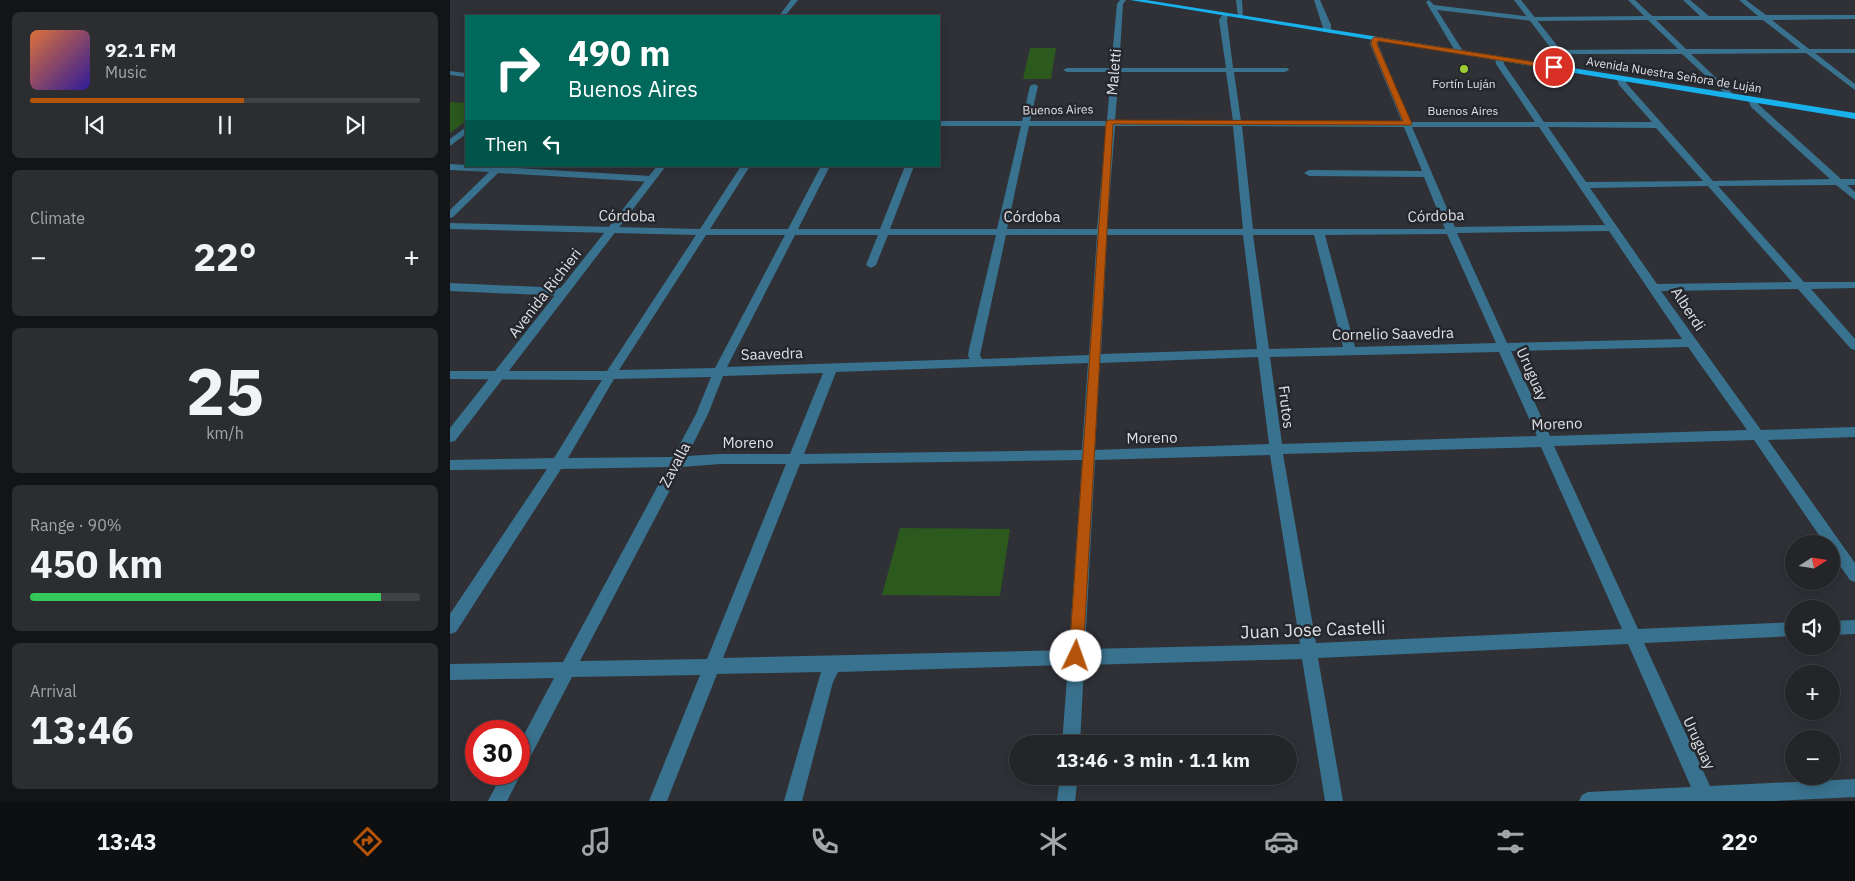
<!DOCTYPE html>
<html lang="en">
<head>
<meta charset="utf-8">
<style>
	body { margin:0; font-family:"IBM Plex Sans",sans-serif; background:#2b2d31; color:#f1f3f6; height:100vh; display:flex; flex-direction:column; font-size:19px; white-space:nowrap }
	* { box-sizing:border-box; margin:0 }
	p { font-size:16px; color:#a3a5a8 }
	.icon { flex:none; width:28px; height:28px; fill:none; stroke:currentColor; stroke-width:2; stroke-linecap:round; stroke-linejoin:round }
	.map { position:relative; flex:1; overflow:hidden }
	.panel { display:flex; flex-direction:column; gap:12px; padding:12px; background:#131417; width:450px }
	.panel>* { flex:none }
	.hud { position:absolute; left:15px; top:15px; width:475px; height:152px; border-radius:0px; box-shadow:0 2px 12px #0003,0 0 0 1px #404246; background:#00695c; color:#fff; overflow:hidden }
	.needle { width:32px; rotate:78deg }
	.fabs { position:absolute; left:1335px; top:535px; display:grid; gap:10px }
	.fabs a { display:grid; place-items:center; width:55px; height:55px; border-radius:50%; background:#232529; box-shadow:0 2px 12px #0003,0 0 0 1px #404246; font-size:25px }
	.speed { position:absolute; left:15px; top:720px; display:flex; gap:10px; font-size:25px; font-weight:700; text-align:center }
	.speed>* { display:grid; place-content:center; width:65px; height:65px; border-radius:50%; background:#232529; box-shadow:0 2px 12px #0003,0 0 0 1px #404246; line-height:1 }
	.speed .limit { border:8px solid #d22; background:#fff; color:#111 }
	.pin { position:absolute; display:grid; place-items:center; width:42px; height:42px; color:#fff; margin:-21px; border:2px solid #fff; border-radius:50%; box-shadow:0 1px 5px #0007 }
	.me { position:absolute; width:55px; margin:-28px; rotate:3deg; stroke-linejoin:round; filter:drop-shadow(0 0 4px #0008) }
	.turn { display:flex; align-items:center; gap:18px; height:105px; padding:0 20px; font-size:22px }
	.turn .icon { width:65px; height:65px; stroke-width:2.5 }
	.turn b { display:block; font-size:35px; line-height:42px }
	.then { display:flex; align-items:center; height:48px; padding:0 20px; background:#0003; gap:10px; font-size:19px }
	.big { font-size:38px; font-weight:800; line-height:1.1 }
	.panel .card { flex:1; display:flex; flex-direction:column; justify-content:center; gap:8px; min-width:0; padding:0 18px; border-radius:8px; background:#2b2d31 }
	.panel .dial { align-items:center; gap:0 }
	.dial b { font-size:65px; line-height:1 }
	.song { display:flex; align-items:center; gap:15px }
	.cover { width:60px; height:60px; border-radius:8px; background:linear-gradient(135deg,hsl(20 70% 55%),hsl(250 70% 35%)) }
	.played { height:5px; border-radius:2px; background:linear-gradient(90deg,#b45309 55%,#404246 55%) }
	.keys { display:flex; justify-content:space-around; direction:ltr }
	.heat { display:flex; justify-content:space-between; align-items:center; font-size:28px; direction:ltr }
	.charge { height:8px; border-radius:4px; background:linear-gradient(90deg,#34c759 90%,#404246 0) }
	.trip { position:absolute; left:559px; top:735px; width:288px; height:50px; border-radius:25px; background:#232529; box-shadow:0 2px 12px #0003,0 0 0 1px #404246; font-weight:800; line-height:50px; text-align:center }
	.dock { display:flex; height:80px; justify-content:space-around; align-items:center; background:#0e0f10; color:#a3a5a8 }
	.dock .icon { width:35px; height:35px }
	.dock .on { color:#b45309 }
	.dock b { font-size:22px; color:#f1f3f6 }
	main { display:flex; flex:1; min-height:0 }
	.map>svg:first-child { display:block }
	.green { fill:#2b591e }
	.lines { fill:none; stroke-linecap:round; stroke-linejoin:round }
	.minor { fill:#39728e; fill-rule:evenodd }
	.tertiary { fill:#39728e; fill-rule:evenodd }
	.primary { fill:#19b1eb; fill-rule:evenodd }
	.route { fill:#b45309; stroke:#753606 }
	.poi-dot { fill:#9ccb32; stroke:#25272d; stroke-width:2 }
	.labels { text-anchor:middle; stroke-width:5; stroke-linejoin:round; paint-order:stroke }
	.far-street-label { font-size:12px; fill:#dfe0e4; stroke:#25272d }
	.far-poi-label { font-size:12px; fill:#dfe0e4; stroke:#25272d }
	.street-label { font-size:15px; fill:#dfe0e4; stroke:#25272d }
	.near-street-label { font-size:18px; fill:#dfe0e4; stroke:#25272d }
</style>
</head>
<body>
<main>
<section class="panel">
<div class="card">
<div class="song"><i class="cover"></i><div><b>92.1 FM</b><p>Music</p></div></div>
<div class="played"></div>
<div class="keys"><svg class="icon" aria-label="previous" viewBox="0 0 24 24"><path d="M18 5L8 12l10 7zM5 5v14"/></svg><svg class="icon" aria-label="pause" viewBox="0 0 24 24"><path d="M8 5v14M16 5v14"/></svg><svg class="icon" aria-label="next" viewBox="0 0 24 24"><path d="M6 5l10 7-10 7zM19 5v14"/></svg></div>
</div>
<div class="card"><p>Climate</p>
<div class="heat"><a>−</a><b class="big">22°</b><a>+</a></div>
</div>
<div class="card dial"><b>25</b><p>km/h</p></div>
<div class="card"><p>Range · 90%</p><b class="big">450 km</b><div class="charge"></div></div>
<div class="card"><p>Arrival</p><b class="big">13:46</b></div>
</section>
<div class="map">
<svg width="1405" height="801" viewBox="0 0 1405 801">
	<rect width="100%" height="100%" fill="#2f3137"/>
	<path class="green" d="M580 48H606L601 79H573Z
		M0 102 16 103V121L0 133Z
		M450 528 560 529 550 596 432 595Z"/>
	<g class="lines">
		<path class="minor" d="M670 0H676L673 4 669 68H776L769 20 773 14 775 13 778 15 777 20 783 68H838L839 70 835 72H784L791 121 952 122 920 44 921 39 925 37 929 39 928 44 960 122H1085L1046 64 1045 58 1049 56 1053 58 1054 64 1094 122H1202L1169 85 1166 78 1170 76H1173L1177 84 1263 181 1380 179 1301 107 1298 99 1302 97H1305L1308 104 1391 179H1405V185H1397L1405 192V200L1386 185 1268 186 1354 282H1405V288L1361 289 1405 339V350L1401 349 1348 289 1211 291 1311 430 1405 427V437L1318 440 1405 563V582L1400 580 1381 553V544H1375L1304 440 1104 446 1188 629 1344 622V636L1194 643 1260 786 1405 779V797L1324 801H1129L1132 795 1138 792 1241 787 1178 644 868 658 893 801H875L852 659 634 665 630 744H612L618 665 388 672 383 682 352 801H334L371 672 267 674 217 801H199L250 675 122 677 75 767 69 770 71 774 57 801H38L52 774H69V744L104 678 0 680V664L113 662 218 467 111 469 6 632 0 634V614L97 469 0 470V460L104 458 152 380 0 379V371H157L246 235 0 229V223L250 229 291 166H300L260 229H338L371 166H380L348 229H430L455 166H464L440 229H547L571 126H489V121H572L580 86 584 84 588 86 580 121H657L661 72H617L613 70 617 68H661L667 4ZM669 72H776L783 121H665ZM579 126H656L647 229H557ZM665 126H783L793 229H657ZM792 126 954 127 972 171 859 170 854 173 859 176 974 177 995 229H803ZM962 127H1089L1155 225 1005 227ZM1098 127 1206 128 1253 181 1136 182ZM1258 186 1342 282 1207 284 1140 188ZM1159 231 1232 339 1057 343 1007 233ZM997 234 1046 343 905 347 875 235ZM256 235H335L265 368 169 370ZM345 235H428L416 265 421 268 426 265 438 235H546L519 349 518 356 520 359 277 367ZM556 235H647L639 355 532 359 530 355ZM657 235H793L807 349 651 354ZM803 235H864L893 347 819 349ZM1238 347 1297 430 1100 436 1061 351ZM1049 352 1087 436 832 444 820 357ZM808 357 819 444 645 450 650 363ZM638 363 632 450 354 454 386 372ZM373 373 340 454H270L237 456 258 414 273 376ZM261 377 246 414 223 457 118 458 164 379ZM1091 447 1172 629 866 643 833 454ZM820 455 850 644 635 649 645 460ZM632 460 619 650 273 658 350 464ZM270 464H336L257 659 130 661 232 467Z
			M786 0H792L793 18 788 17Z
			M864 0H870L881 25V33L874 31Z
			M979 0 984 5 1083 17 1194 16 1178 0H1185L1202 16H1250L1233 0H1240L1259 16H1308L1289 0H1296L1316 15H1405V19L1322 20 1359 49H1405V53H1365L1405 84V90L1356 53 1241 54 1282 93V97H1279L1232 54H1110L1106 52 1110 50 1228 49 1198 20 1083 21 987 10 1013 51 1009 53 1005 51 976 2ZM1206 20H1313L1350 49H1236Z
			M0 71 16 73V77L0 75Z
			M16 127V134L0 146V139Z
			M0 164 201 176 206 179 201 182 48 173 3 217 0 218V210L39 172 0 170Z
			M0 283 114 288 119 292 114 296 0 291Z
			M1405 620V634L1381 635V621Z
			M610 776H628L625 801H607Z"/>
		<path class="tertiary" d="M341 0H348L335 16H329Z
			M1064 0H1071L1125 68V72H1119Z
			M207 166H216L5 441 0 442V428Z"/>
		<path class="primary" d="M680 0H696L1405 113V119Z"/>
	</g>
	<path class="route" d="M925 37 1104 65 1108 67 1104 69 928 41 927 44 962 124 961 125 663 124 633 656 631 661 626 663 621 661 619 656 656 122 659 120 953 121 921 44 922 39Z"/>
	<circle class="poi-dot" cx="1014" cy="69" r="5"/>
	<g class="labels">
		<g class="far-street-label">
			<text transform="translate(1224 75) rotate(9)" y="4">Avenida Nuestra Señora de Luján</text>
			<text transform="translate(608 110) rotate(-1)" y="4">Buenos Aires</text>
			<text x="1013" y="115">Buenos Aires</text>
		</g>
		<g class="far-poi-label">
			<text x="1014" y="88">Fortín Luján</text>
		</g>
		<g class="street-label">
			<text transform="translate(664 72) rotate(-85)" y="5">Maletti</text>
			<text transform="translate(177 216) rotate(1)" y="5">Córdoba</text>
			<text transform="translate(986 216) rotate(-2)" y="5">Córdoba</text>
			<text x="582" y="222">Córdoba</text>
			<text transform="translate(95 293) rotate(-52)" y="5">Avenida Richieri</text>
			<text transform="translate(1238 309) rotate(57)" y="5">Alberdi</text>
			<text transform="translate(943 334) rotate(-1)" y="5">Cornelio Saavedra</text>
			<text transform="translate(322 354) rotate(-2)" y="5">Saavedra</text>
			<text transform="translate(1082 374) rotate(66)" y="5">Uruguay</text>
			<text transform="translate(836 407) rotate(83)" y="5">Frutos</text>
			<text transform="translate(1107 424) rotate(-2)" y="5">Moreno</text>
			<text transform="translate(702 438) rotate(-1)" y="5">Moreno</text>
			<text x="298" y="448">Moreno</text>
			<text transform="translate(225 465) rotate(-62)" y="5">Zavalla</text>
			<text transform="translate(1249 743) rotate(65)" y="5">Uruguay</text>
		</g>
		<g class="near-street-label">
			<text transform="translate(863 630) rotate(-2)" y="6">Juan Jose Castelli</text>
		</g>
	</g>
</svg>
<div class="fabs">
<a><svg class="needle" viewBox="-14 -14 28 28"><path d="M0-13l5 13h-10z" fill="#e53935"/><path d="M0 13l5-13h-10z" fill="#a3a5a8"/></svg></a>
<a><svg class="icon" aria-label="sound" viewBox="0 0 24 24"><path d="M4 9h4l5-4v14l-5-4H4zM17 9q2 3 0 6"/></svg></a>
<a>+</a>
<a>−</a>
</div>
<div class="speed"><div class="limit">30</div></div>
<div class="pin" style="left:1104px;top:67px;background:#d93025"><svg class="icon" aria-label="arrive" viewBox="0 0 24 24"><path d="M6 21V4h12l-3 4 3 4H6"/></svg></div>
<svg class="me" style="left:626px;top:656px" viewBox="-20 -20 40 40"><circle r="19" fill="#fff"/><path d="M0-13L10 11 0 6-10 11z" fill="#b45309"/></svg>
<div class="trip">13:46 · 3 min · 1.1 km</div>
<div class="hud">
<div class="turn"><svg class="icon" aria-label="right" viewBox="0 0 24 24"><path d="M7 20v-9h11M14 6l5 5-5 5"/></svg><div><b>490 m</b>Buenos Aires</div></div>
<div class="then">Then<svg class="icon" aria-label="left" viewBox="0 0 24 24"><path d="M17 20v-9H6M10 6l-5 5 5 5"/></svg></div>
</div>
</div>
</main>
<nav class="dock">
<b>13:43</b>
<svg class="icon on" aria-label="directions" viewBox="0 0 24 24"><path d="M12 3l9 9-9 9-9-9zM9 14v-3h6M13 9l2 2-2 2"/></svg>
<svg class="icon" aria-label="music" viewBox="0 0 24 24"><path d="M9 18V5l10-2v13"/><circle cx="6" cy="18" r="3"/><circle cx="16" cy="16" r="3"/></svg>
<svg class="icon" aria-label="phone" viewBox="0 0 24 24"><path d="M5 4h4l2 5-3 2q2 4 5 5l2-3 5 2v4C11 20 4 13 5 4z"/></svg>
<svg class="icon" aria-label="climate" viewBox="0 0 24 24"><path d="M12 3v18M4 7l16 10M4 17L20 7"/></svg>
<svg class="icon" aria-label="car" viewBox="0 0 24 24"><path d="M5 17H2v-5l4-1 3-4h7l3 4 3 1v5h-3M9 17h6M6 11h13"/><circle cx="7" cy="17" r="2"/><circle cx="17" cy="17" r="2"/></svg>
<svg class="icon" aria-label="filters" viewBox="0 0 24 24"><path d="M4 7h16M4 17h16"/><circle cx="9" cy="7" r="2"/><circle cx="15" cy="17" r="2"/></svg>
<b>22°</b>
</nav>
</body>
</html>
